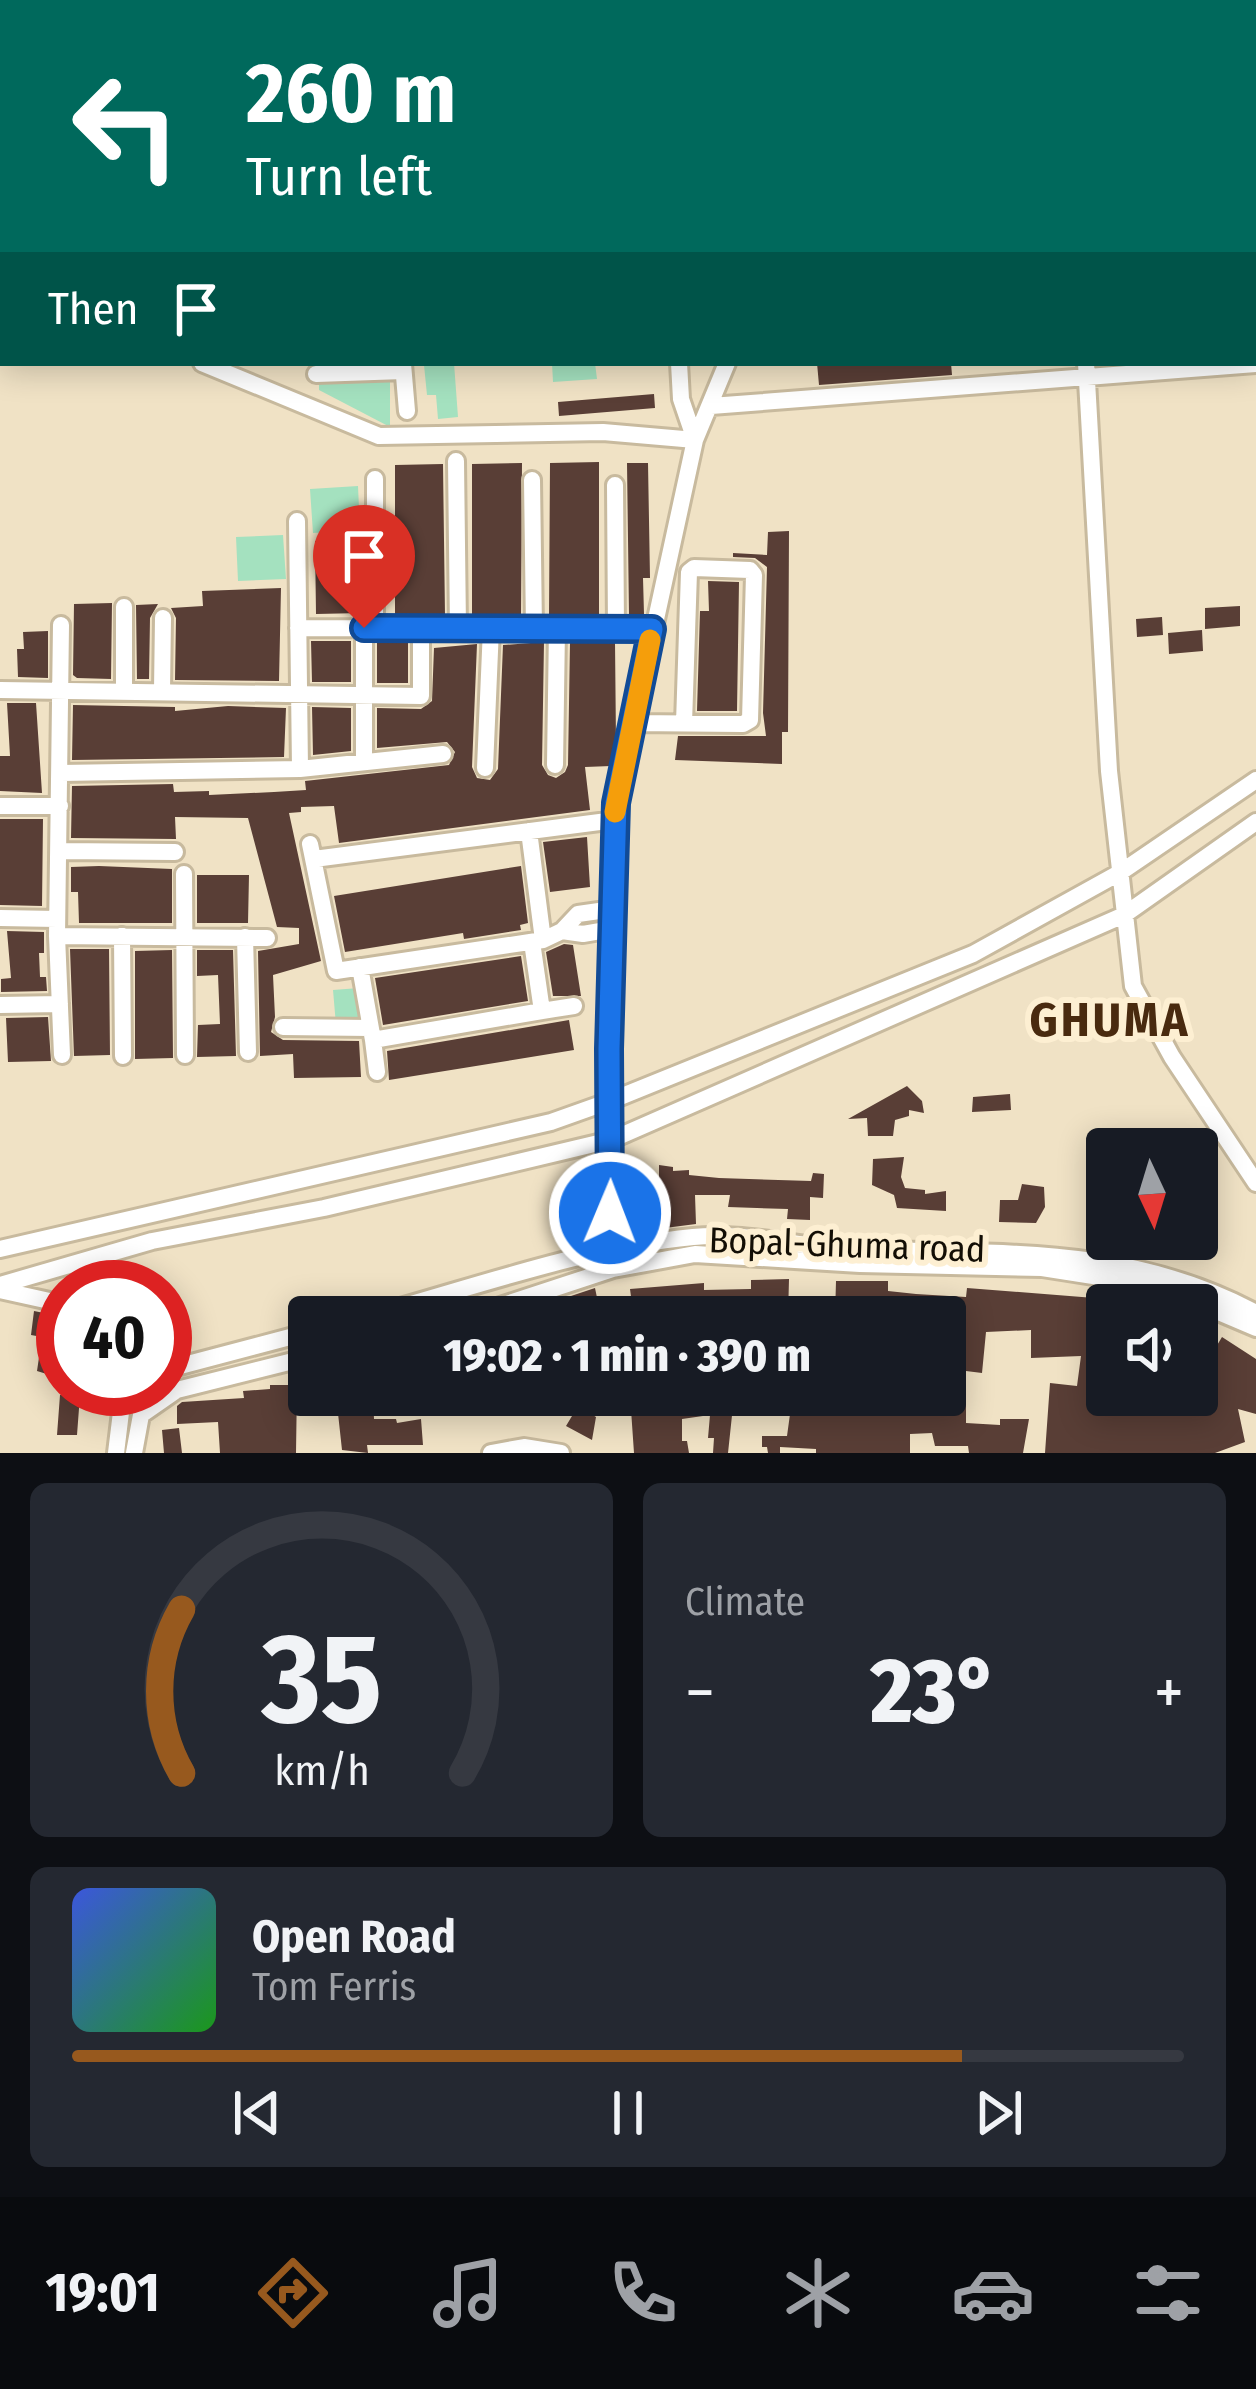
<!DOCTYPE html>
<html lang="en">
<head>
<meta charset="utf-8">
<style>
	body { margin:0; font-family:"Fira Sans Condensed",sans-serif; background:#242831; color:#f1f3f6; height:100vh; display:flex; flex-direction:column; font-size:45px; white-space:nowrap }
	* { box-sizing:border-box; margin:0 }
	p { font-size:39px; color:#9ea1a6 }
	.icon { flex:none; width:66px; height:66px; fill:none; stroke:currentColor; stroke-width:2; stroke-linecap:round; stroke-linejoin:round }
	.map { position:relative; height:1453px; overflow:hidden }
	.details { display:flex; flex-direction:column; gap:30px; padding:30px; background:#0d0f14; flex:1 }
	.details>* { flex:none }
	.top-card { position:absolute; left:0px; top:0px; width:1257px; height:366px; box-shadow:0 6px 30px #0003; background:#00695c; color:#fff; overflow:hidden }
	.needle { width:78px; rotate:176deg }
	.controls { position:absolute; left:1086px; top:1128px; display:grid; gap:24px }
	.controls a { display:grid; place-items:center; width:132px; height:132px; border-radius:12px; background:#171b24; box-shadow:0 6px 30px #0003; font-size:60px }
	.speed { position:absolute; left:36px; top:1260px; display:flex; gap:24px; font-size:60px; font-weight:700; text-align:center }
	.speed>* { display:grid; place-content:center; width:156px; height:156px; border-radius:50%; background:#171b24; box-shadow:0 6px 30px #0003; line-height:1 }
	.speed .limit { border:18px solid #d22; background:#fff; color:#111 }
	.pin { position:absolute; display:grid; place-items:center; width:102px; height:102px; color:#fff; margin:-123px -51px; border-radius:50% 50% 50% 0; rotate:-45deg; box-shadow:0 0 12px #0007 }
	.pin .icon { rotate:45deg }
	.me { position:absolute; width:132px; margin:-66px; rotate:1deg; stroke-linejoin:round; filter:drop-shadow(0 0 9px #0008) }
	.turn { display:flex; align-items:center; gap:42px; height:252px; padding:0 48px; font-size:54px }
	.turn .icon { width:156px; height:156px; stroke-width:2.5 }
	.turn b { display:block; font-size:84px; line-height:102px }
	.then { display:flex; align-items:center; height:114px; padding:0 48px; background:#0003; gap:24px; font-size:45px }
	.big { font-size:90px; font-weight:800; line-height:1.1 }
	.details .card { flex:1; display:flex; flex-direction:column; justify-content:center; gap:18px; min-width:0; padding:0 42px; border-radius:18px; background:#242831 }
	.details .dial { align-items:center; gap:0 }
	.dial svg { height:312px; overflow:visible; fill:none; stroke:#363941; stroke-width:7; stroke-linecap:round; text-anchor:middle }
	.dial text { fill:#f1f3f6; stroke:none }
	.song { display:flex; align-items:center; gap:36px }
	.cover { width:144px; height:144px; border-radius:18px; background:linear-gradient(135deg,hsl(230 70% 55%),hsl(120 70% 35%)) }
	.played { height:12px; border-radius:6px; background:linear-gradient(90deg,#97591e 80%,#363941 80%) }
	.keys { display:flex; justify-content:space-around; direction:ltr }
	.heat { display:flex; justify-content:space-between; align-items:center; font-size:66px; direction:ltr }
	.details .tiles { flex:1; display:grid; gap:30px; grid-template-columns:1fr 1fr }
	.card:last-child { grid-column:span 2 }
	.trip { position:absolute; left:288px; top:1296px; width:678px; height:120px; border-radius:12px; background:#171b24; box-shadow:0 6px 30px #0003; font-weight:800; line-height:120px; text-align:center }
	.tab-bar { display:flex; height:192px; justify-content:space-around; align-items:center; background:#090b0e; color:#9ea1a6 }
	.tab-bar .icon { width:84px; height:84px }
	.tab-bar .active { color:#97591e }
	.tab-bar b { font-size:54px; color:#f1f3f6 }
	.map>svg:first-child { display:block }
	.green { fill:#a4e1bf }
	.building { fill:#593e36 }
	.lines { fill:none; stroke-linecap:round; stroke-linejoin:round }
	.minor-casing { stroke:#c8ba9e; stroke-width:22 }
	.minor { stroke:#fff; stroke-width:16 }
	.route-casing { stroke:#114b97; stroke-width:30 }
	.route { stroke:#1a73e8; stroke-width:21 }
	.slow { stroke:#f59e0b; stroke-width:21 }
	.labels { text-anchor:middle; stroke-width:12; stroke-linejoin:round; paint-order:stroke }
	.street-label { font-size:36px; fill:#130e05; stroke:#fdefd2 }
	.district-label { font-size:48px; font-weight:bold; letter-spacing:3px; fill:#492a0f; stroke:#fdefd2 }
</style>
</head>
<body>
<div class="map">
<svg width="1256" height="1453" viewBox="0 0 1256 1453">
	<rect width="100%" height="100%" fill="#f0e2c5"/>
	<path class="green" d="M454 363 458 417 438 419 436 395H427L424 365Z
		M552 363H595L597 379 553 382Z
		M390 378V427L319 390V379Z
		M358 486 360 530 313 533 310 489Z
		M283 535 286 579 238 581 236 537Z
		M359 988 361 1023 336 1025 333 990Z"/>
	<path class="building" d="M817 363H951L952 375 819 385Z
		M654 394 655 408 559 416 558 402Z
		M599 462V616H549L550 463Z
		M522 463 521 616H472V464Z
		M627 463H648L650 578H643L644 614H629Z
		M443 464 445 616H395V465Z
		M789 531 788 732H782V764L675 760 678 736H766L763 713 767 567 755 558 733 557V553L767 555 768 532Z
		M362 540V613L316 614 315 541Z
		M708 581 739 582 737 711H697L700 611H709Z
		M281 588 279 681 175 680 176 618 171 608 203 606 202 591Z
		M112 603 111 679 77 678 73 675 74 604Z
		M158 604 150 618 149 679H137L136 605Z
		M1240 606V626L1205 629V608Z
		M1162 617 1163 635 1137 637 1136 619Z
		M1202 630 1203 651 1169 654 1168 633Z
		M48 631V678L18 677 17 649H24L23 632Z
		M311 641H351V682H312Z
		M377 641H408V683H377Z
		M544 642 542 765 548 775 556 778 565 772 568 765 570 643 615 642 616 743 611 766 585 767 590 810 339 843 334 806 301 807V812L289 813 321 961 273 975 275 1017 271 1032 283 1040 359 1041 361 1077 294 1078 293 1054 260 1056 258 951 299 944V928L277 927 248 818 175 817 176 839 71 838 72 786 173 784 174 792 209 791V795L274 792 306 790 305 781 449 765 455 752 447 742 377 748V708L421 709 432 701 434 648 477 644 472 767 477 778 490 780 498 769 503 645Z
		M7 703H36L42 793 0 791V756H10Z
		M73 705 175 707V711L228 706 286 708 284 757 72 760Z
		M312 707 351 708V751L313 755Z
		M0 819H43L42 906 0 905Z
		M587 837 590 887 550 892 543 842Z
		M99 866 172 869V923H79L78 892H71V867Z
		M521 866 528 923 520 925 521 930 464 939 463 933 345 952 334 896Z
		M197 875H249L248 923H197Z
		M7 931 44 932V953H39L40 977H46L47 991 1 992V979L11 978Z
		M564 944 573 945 581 996H553L546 952Z
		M70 949H109L110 1055 74 1056Z
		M172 950 173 1058 135 1059V951Z
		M197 950H233L236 1056 197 1057 198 1025 220 1024 218 975 197 976Z
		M521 956 528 1001 383 1025 375 978Z
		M48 1017 51 1061 8 1062 6 1018Z
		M569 1020 574 1050 389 1080 387 1051Z
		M907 1086 922 1101 924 1113 909 1110V1116L895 1120 893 1136H868L867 1118 848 1119Z
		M1010 1094 1011 1110 972 1112 973 1097Z
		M904 1157 901 1177 905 1188 925 1190V1194L946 1191V1211L897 1208 894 1195 872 1185 873 1159Z
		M659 1165 673 1167V1171L689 1170V1175L719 1178 811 1181 813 1173 824 1174 823 1198 810 1197V1220L787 1219 788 1209 728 1207 730 1195H695L696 1224 657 1229 656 1211 631 1208 635 1176 659 1177Z
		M1022 1184 1044 1187 1045 1207 1036 1223 999 1222 1000 1200H1018Z
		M789 1279 788 1317 666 1316 665 1306 645 1309 642 1301 632 1304 630 1289 704 1283V1290L751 1289V1280Z
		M836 1281H888V1291L916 1294 966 1297 967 1288 1107 1299V1395H1197V1384L1217 1354 1213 1352 1222 1337 1256 1359V1414L1238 1409 1245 1442 1215 1453H1045L1050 1383 1077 1386 1081 1356 1031 1358V1330L986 1332 982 1373 966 1371V1423L1000 1425V1419H1029L1023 1453H969L968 1446H935L932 1433 910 1434V1453H816V1449L780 1447V1453H768L767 1447H762V1436H787L791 1407 776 1408V1395H945V1317H835Z
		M595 1288 601 1317H547L544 1305Z
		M34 1311 54 1315 53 1323 63 1324V1379L37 1371 42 1337 31 1335Z
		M270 1385H297L296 1453H220L218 1422 177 1424V1406L182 1402 244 1398 243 1391 270 1389Z
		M60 1395H80L77 1435H57Z
		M336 1395H373L374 1419H396L397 1423 421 1419 423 1445H367L368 1453 342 1450Z
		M630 1395H696V1400H708L711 1406H733L728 1453H713L714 1438H708L710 1415 682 1419V1441H687L689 1453H634Z
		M578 1406 596 1417 592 1440 566 1426Z
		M179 1428 182 1453H164L162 1430Z"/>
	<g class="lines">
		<defs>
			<path id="minor" d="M56 0V3
				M146 0V3
				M172 0 203 3
				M215 0 216 3
				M308 0V3
				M409 0 410 3
				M581 0 584 3
				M1063 0V3
				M879 3 880 0
				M0 282 3 285
				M202 363 379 436 603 432 695 440 681 399 679 363
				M1086 363 1109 771 1133 986 1172 1057 1256 1183
				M403 364 407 411
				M316 374 403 371
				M711 406 1256 364
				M456 461 458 628
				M375 479V628
				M532 480 534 629
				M615 485 616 629
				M297 521 300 769 443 754
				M61 625 57 936 62 1055
				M298 628 652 629
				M364 628V762
				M0 690 421 696V628
				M124 690V607
				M162 690 163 618
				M632 723 743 724 750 720 754 575 750 570 694 568 689 572 684 723
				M555 765 557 628
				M485 768 491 628
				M61 773 300 769
				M0 806H60
				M529 831 543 940
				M310 844 336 971 543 940 562 931 578 914 613 909
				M59 851 175 852
				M314 859 615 820
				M184 874 185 1055
				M0 918 57 919
				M562 931 583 934 612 929
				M57 936 267 938
				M122 936 123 1056
				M245 937 248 1052
				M360 967 373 1040 542 1011 532 942
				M0 1005 60 1004
				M542 1011 574 1006
				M283 1027 370 1028
				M373 1040 377 1072
				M0 1249 551 1122 610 1101 973 954 1121 872 1256 780
				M613 1269 609 1049 616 803 695 440 727 363
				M0 1285 152 1241 324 1208 611 1140 1124 915 1256 822
				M0 1290 63 1304
				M365 1317C473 1288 581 1248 693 1237 742 1232 797 1246 847 1249 991 1255 1124 1242 1256 1313
				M467 1317 613 1269 695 1254 860 1264 1042 1268 1157 1286 1256 1328
				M165 1370 309 1332
				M116 1453 122 1404 138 1389
				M134 1453 141 1415 177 1390 309 1357
				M491 1453 524 1447 561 1453"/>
		</defs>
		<use href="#minor" class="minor-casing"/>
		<use href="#minor" class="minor"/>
	</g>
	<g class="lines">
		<defs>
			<path id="route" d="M364 628 652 629 616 803 609 1049 610 1213"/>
		</defs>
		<use href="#route" class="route-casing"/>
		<use href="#route" class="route"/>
		<path class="slow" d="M615 812 650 640"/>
	</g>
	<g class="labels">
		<g class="street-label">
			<text transform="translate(847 1244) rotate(2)" y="13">Bopal-Ghuma road</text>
		</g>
		<g class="district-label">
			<text x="1110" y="1036">GHUMA</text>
		</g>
	</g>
</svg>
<div class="controls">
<a><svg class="needle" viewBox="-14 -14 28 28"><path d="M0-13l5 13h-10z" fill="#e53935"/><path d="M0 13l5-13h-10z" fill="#9ea1a6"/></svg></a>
<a><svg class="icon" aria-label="sound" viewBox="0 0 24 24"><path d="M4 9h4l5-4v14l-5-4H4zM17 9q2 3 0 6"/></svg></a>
</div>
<div class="speed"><div class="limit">40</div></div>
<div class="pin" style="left:364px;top:628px;background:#d93025"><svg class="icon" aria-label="arrive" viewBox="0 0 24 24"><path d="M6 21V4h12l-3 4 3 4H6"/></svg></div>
<svg class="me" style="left:610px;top:1213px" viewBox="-20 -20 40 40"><circle r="17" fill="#1a73e8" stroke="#fff" stroke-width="3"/><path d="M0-11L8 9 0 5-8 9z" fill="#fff"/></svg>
<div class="trip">19:02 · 1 min · 390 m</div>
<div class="top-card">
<div class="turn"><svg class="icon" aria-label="left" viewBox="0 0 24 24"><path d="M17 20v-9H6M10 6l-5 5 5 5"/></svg><div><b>260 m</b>Turn left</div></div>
<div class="then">Then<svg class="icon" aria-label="arrive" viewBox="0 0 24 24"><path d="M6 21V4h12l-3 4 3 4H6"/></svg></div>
</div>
</div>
<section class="details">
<div class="tiles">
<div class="card dial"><svg viewBox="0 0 100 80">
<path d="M14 69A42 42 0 1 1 86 69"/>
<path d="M14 69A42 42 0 0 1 14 27" stroke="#97591e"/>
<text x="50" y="56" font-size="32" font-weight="700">35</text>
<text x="50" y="72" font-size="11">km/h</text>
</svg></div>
<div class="card"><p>Climate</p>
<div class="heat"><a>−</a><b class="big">23°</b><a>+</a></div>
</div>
<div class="card">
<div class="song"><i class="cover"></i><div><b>Open Road</b><p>Tom Ferris</p></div></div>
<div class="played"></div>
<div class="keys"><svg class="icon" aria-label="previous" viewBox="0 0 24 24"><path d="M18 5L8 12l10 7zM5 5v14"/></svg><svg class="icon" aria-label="pause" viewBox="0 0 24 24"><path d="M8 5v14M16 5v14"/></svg><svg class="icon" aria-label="next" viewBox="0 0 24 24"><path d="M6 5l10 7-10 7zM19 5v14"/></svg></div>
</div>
</div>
</section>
<nav class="tab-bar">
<b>19:01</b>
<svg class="icon active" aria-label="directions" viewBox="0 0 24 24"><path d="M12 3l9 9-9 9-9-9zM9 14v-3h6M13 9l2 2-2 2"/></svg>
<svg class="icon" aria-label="music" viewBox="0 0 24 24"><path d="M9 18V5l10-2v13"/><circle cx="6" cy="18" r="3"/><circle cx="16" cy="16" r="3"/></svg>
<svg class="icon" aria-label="phone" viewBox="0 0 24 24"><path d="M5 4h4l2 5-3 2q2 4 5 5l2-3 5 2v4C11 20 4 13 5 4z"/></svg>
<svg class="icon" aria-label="climate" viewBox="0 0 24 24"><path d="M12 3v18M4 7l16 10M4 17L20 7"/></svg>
<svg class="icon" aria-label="car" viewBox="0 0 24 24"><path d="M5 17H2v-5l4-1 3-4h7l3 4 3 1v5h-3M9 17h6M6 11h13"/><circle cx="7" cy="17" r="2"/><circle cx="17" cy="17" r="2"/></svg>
<svg class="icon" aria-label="filters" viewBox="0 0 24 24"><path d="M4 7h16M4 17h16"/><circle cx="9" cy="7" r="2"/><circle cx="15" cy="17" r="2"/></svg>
</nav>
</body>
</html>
